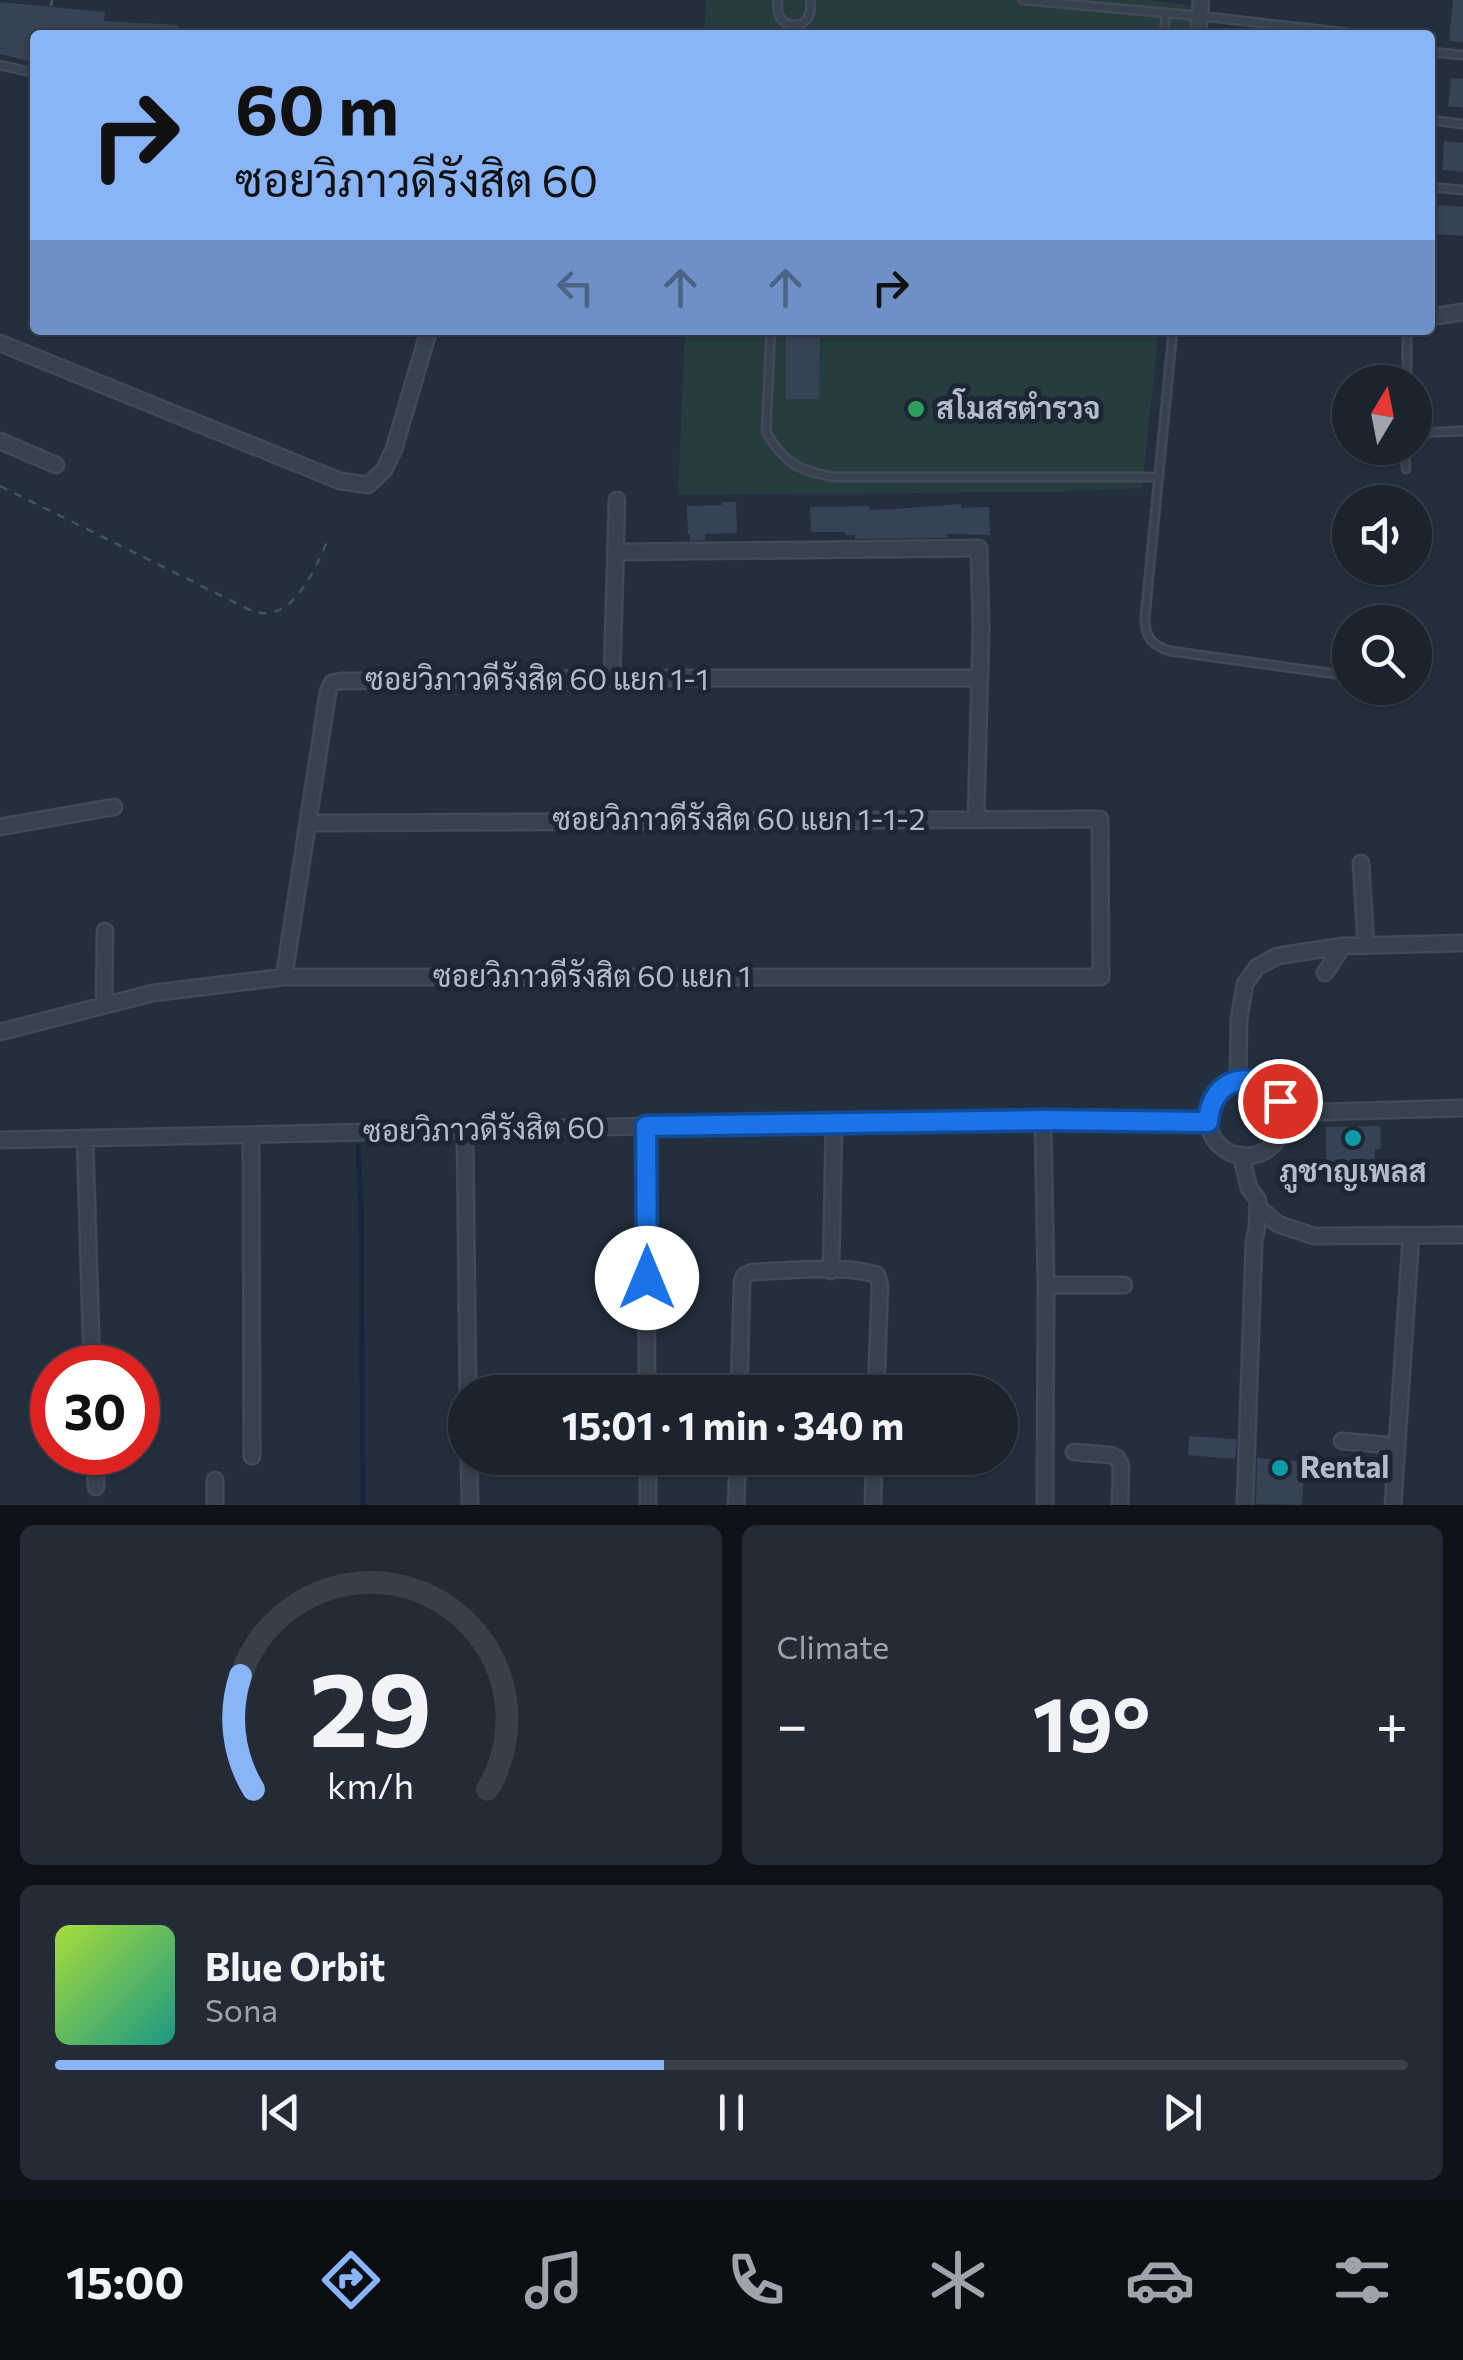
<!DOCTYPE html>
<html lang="en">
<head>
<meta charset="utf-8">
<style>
	body { margin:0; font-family:Commissioner,Sarabun,sans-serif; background:#242b36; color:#f1f3f6; height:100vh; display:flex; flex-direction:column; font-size:38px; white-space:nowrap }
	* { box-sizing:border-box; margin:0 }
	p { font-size:32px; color:#a0a4aa }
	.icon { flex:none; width:55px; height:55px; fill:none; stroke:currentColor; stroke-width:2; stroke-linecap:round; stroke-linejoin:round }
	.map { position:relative; height:1505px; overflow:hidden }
	.sheet { display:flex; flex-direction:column; gap:20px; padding:20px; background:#0f1319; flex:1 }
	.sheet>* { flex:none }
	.banner { position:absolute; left:30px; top:30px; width:1405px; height:305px; border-radius:10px; box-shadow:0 2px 8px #0004,0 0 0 2px #39404a; background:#8ab4f8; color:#111; overflow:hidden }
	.needle { width:65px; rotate:10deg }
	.fabs { position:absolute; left:1332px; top:365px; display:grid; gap:20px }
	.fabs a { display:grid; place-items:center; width:100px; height:100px; border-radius:50%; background:#1b232e; box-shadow:0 2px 8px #0004,0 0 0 2px #39404a; font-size:50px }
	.speed { position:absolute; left:30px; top:1345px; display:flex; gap:20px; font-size:50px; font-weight:700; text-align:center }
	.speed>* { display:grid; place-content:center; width:130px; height:130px; border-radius:50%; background:#1b232e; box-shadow:0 2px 8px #0004,0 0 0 2px #39404a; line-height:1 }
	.speed .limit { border:15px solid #d22; background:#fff; color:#111 }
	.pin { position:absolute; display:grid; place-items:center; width:85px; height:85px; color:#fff; margin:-42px; border:5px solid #fff; border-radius:50%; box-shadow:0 2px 10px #0007 }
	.me { position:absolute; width:110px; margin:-55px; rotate:0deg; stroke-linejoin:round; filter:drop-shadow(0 0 8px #0008) }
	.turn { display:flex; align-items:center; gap:35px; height:210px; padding:0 40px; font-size:45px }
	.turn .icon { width:130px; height:130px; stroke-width:2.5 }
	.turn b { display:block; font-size:70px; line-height:85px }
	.lanes { display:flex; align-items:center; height:95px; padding:0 40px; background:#0003; justify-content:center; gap:50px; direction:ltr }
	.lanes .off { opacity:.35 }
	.big { font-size:75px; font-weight:700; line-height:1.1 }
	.sheet .widget { flex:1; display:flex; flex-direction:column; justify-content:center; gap:15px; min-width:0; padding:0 35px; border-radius:15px; background:#242b36 }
	.sheet .dial { align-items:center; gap:0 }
	.dial svg { height:260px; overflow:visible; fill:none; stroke:#39404a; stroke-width:7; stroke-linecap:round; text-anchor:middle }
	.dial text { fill:#f1f3f6; stroke:none }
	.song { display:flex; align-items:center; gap:30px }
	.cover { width:120px; height:120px; border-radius:15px; background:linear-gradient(135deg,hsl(80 70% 55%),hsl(170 70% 35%)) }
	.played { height:10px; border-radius:5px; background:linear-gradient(90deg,#8ab4f8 45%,#39404a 45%) }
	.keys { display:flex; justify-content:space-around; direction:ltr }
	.heat { display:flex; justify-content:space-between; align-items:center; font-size:55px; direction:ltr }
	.sheet .tiles { flex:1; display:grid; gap:20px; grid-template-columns:1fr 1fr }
	.widget:last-child { grid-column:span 2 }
	.trip { position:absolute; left:448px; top:1375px; width:570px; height:100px; border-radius:50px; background:#1b232e; box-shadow:0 2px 8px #0004,0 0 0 2px #39404a; font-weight:700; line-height:100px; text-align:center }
	.tabs { display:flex; height:160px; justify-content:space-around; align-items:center; background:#0b0e12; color:#a0a4aa }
	.tabs .icon { width:70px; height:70px }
	.tabs .active { color:#8ab4f8 }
	.tabs b { font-size:45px; color:#f1f3f6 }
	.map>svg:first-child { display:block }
	.green { fill:#263c3f }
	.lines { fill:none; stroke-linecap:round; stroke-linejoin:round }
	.stream { stroke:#17263c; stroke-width:5 }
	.building { fill:#364354 }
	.lane-casing { stroke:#414a57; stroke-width:11 }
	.street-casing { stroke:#414a57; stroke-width:19 }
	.path { stroke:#3f5557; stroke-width:2.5; stroke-dasharray:8 8; stroke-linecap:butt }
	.lane { stroke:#38414e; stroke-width:6 }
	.street { stroke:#38414e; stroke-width:14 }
	.route-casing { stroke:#114b97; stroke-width:25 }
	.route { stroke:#1a73e8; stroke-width:18 }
	.leisure-dot { fill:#2e9e5b; stroke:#1d2633; stroke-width:4 }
	.culture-dot { fill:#0f9aa8; stroke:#1d2633; stroke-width:4 }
	.labels { text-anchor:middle; stroke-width:10; stroke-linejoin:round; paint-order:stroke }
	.poi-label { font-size:30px; font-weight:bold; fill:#b4bcc9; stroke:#1d2633; text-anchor:start }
	.street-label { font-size:30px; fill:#b4bcc9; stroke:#1d2633 }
</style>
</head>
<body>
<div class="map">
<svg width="1463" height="1505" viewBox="0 0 1463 1505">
	<rect width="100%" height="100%" fill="#242f3e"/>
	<path class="green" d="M706 0H1150L1194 6 1191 35H704Z
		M685 330H1159L1142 488 1052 492 678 495Z"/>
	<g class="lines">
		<path class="stream" d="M358 1147 361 1203 363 1505"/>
	</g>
	<path class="building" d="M1453 0H1463V42L1449 41Z
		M0 2 105 12 104 21 178 25V35H35V63L0 54Z
		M1451 78 1463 79V108L1448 106Z
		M1444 141 1463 143V172L1442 170Z
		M1438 205 1463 207V236L1436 234Z
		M786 330H820L819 399H786Z
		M722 502H736L737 533 705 534V540L690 541V534H688L687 506 722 505Z
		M961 504V508L989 507 990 535 947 534 948 538 855 539V535H845V532H811L810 507 869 506V510L895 509Z
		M1380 1126 1381 1149H1375V1168L1326 1169V1127Z
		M1189 1436 1237 1439 1235 1459 1188 1455Z
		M1257 1458 1305 1462 1302 1505 1256 1504Z"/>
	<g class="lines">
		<defs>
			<path id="lane" d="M778 0C772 34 817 33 810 0
				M1023 0 1200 16 1367 35
				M1164 35 1166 13
				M1430 52 1463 55
				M0 65 35 73
				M1430 120 1463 124
				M1430 187 1463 190
				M771 330 766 432C784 463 799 471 834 477H1158
				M1173 330 1145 618C1145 638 1152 645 1170 651L1350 676
				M1407 382V330
				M1415 433 1463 431
				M1405 448 1406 469"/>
			<path id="street" d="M1198 35 1201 0
				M1430 317 1463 312
				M0 343 340 481 368 485 384 470 394 449 429 330
				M0 441 56 465
				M615 552 979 548 981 628 976 819
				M612 678 617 500
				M0 827 114 807
				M1361 863 1366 946
				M1325 973 1343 946
				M284 977 328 692 332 683 341 681 612 678H979
				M104 1005 105 931
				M0 1032 153 993 284 977H1101L1100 819 309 823
				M1208 1118a38 38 0 1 1 76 0a38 38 0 1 1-76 0Z
				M1238 1081 1239 1019 1245 984 1257 967 1277 956 1343 946 1463 943
				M1283 1113 1463 1108
				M1043 1120 1046 1285 1045 1505
				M646 1126 647 1392
				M465 1131 468 1392
				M251 1135 252 1456
				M85 1138 92 1368
				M0 1140 834 1122 1043 1120 1208 1122
				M1241 1155 1249 1188 1258 1200 1257 1227 1254 1241 1245 1505
				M1259 1208 1278 1224 1314 1236 1463 1235
				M831 1271 834 1122
				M1046 1285H1124
				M739 1392 742 1282 744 1276 752 1272C785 1271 847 1264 877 1275L880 1286 876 1392
				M1342 1441 1397 1446
				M95 1452 96 1487
				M1074 1452 1110 1455 1117 1458 1121 1466 1120 1505
				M469 1458 470 1505
				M648 1458V1505
				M215 1480V1505
				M736 1505 738 1458
				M873 1505 874 1458
				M1393 1505 1411 1236"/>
		</defs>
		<use href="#lane" class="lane-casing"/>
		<use href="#street" class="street-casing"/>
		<path class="path" d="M51 6 52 0
			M0 486 252 611C257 612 263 614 268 613 298 611 318 563 328 539"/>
		<use href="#lane" class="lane"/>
		<use href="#street" class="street"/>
	</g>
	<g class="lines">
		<defs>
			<path id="route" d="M647 1278 646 1126 1043 1120 1208 1122C1211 1077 1254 1066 1280 1101"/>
		</defs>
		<use href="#route" class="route-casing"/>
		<use href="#route" class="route"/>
	</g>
	<circle class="leisure-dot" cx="916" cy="409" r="10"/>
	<g class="culture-dot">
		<circle cx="1353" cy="1138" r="10"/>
		<circle cx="1280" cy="1468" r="10"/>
	</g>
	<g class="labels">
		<g class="poi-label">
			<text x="936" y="419">สโมสรตำรวจ</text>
			<text x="1353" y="1182" text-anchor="middle">ภูชาญเพลส</text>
			<text x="1300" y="1478">Rental</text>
		</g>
		<g class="street-label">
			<text x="537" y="690">ซอยวิภาวดีรังสิต 60 แยก 1-1</text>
			<text x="739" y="830">ซอยวิภาวดีรังสิต 60 แยก 1-1-2</text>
			<text x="592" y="987">ซอยวิภาวดีรังสิต 60 แยก 1</text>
			<text transform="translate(484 1130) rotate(-1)" y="10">ซอยวิภาวดีรังสิต 60</text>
		</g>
	</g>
</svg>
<div class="fabs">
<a><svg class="needle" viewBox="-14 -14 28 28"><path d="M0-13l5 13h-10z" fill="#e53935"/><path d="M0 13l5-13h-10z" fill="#a0a4aa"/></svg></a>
<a><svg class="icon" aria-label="sound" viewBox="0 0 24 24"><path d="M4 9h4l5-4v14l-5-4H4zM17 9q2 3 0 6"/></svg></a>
<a><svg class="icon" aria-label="search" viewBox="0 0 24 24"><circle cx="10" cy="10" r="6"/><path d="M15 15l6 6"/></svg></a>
</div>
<div class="speed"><div class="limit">30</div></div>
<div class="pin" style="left:1280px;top:1101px;background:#d93025"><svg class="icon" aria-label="arrive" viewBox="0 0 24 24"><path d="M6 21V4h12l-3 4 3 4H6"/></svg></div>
<svg class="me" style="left:647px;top:1278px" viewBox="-20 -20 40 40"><circle r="19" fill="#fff"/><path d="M0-13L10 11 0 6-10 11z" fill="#1a73e8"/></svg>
<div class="trip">15:01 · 1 min · 340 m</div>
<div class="banner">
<div class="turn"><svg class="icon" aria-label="right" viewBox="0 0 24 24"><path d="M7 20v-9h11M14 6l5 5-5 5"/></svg><div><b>60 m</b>ซอยวิภาวดีรังสิต 60</div></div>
<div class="lanes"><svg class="icon off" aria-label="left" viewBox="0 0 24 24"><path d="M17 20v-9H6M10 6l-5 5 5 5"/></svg><svg class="icon off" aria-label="ahead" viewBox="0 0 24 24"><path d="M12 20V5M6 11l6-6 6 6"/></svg><svg class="icon off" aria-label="ahead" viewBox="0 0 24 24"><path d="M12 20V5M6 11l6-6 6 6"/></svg><svg class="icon" aria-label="right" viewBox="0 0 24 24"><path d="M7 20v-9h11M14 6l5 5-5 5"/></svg></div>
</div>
</div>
<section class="sheet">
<div class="tiles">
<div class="widget dial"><svg viewBox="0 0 100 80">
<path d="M14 69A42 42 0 1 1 86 69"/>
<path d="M14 69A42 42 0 0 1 10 34" stroke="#8ab4f8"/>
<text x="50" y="56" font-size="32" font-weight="700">29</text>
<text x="50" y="72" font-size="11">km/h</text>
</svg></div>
<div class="widget"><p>Climate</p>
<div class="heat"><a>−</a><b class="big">19°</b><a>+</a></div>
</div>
<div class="widget">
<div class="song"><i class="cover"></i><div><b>Blue Orbit</b><p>Sona</p></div></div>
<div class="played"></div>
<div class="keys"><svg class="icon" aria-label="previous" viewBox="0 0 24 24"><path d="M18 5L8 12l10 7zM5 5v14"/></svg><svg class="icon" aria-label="pause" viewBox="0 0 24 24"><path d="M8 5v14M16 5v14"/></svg><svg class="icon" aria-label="next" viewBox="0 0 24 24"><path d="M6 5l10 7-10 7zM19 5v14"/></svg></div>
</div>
</div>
</section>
<nav class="tabs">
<b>15:00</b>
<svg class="icon active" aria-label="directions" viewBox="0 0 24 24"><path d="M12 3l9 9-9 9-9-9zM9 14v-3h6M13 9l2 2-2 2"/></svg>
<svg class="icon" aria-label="music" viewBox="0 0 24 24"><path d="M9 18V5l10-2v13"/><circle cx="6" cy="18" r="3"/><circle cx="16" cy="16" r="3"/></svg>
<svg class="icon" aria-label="phone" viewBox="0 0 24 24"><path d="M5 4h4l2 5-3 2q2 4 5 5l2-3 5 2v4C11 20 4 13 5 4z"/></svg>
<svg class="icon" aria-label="climate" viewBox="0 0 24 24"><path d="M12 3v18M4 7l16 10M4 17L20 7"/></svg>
<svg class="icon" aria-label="car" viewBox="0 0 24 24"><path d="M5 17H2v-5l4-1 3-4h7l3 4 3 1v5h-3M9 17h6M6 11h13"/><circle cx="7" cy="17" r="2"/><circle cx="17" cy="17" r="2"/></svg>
<svg class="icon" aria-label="filters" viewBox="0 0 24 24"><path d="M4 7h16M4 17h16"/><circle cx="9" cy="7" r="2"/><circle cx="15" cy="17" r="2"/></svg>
</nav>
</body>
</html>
